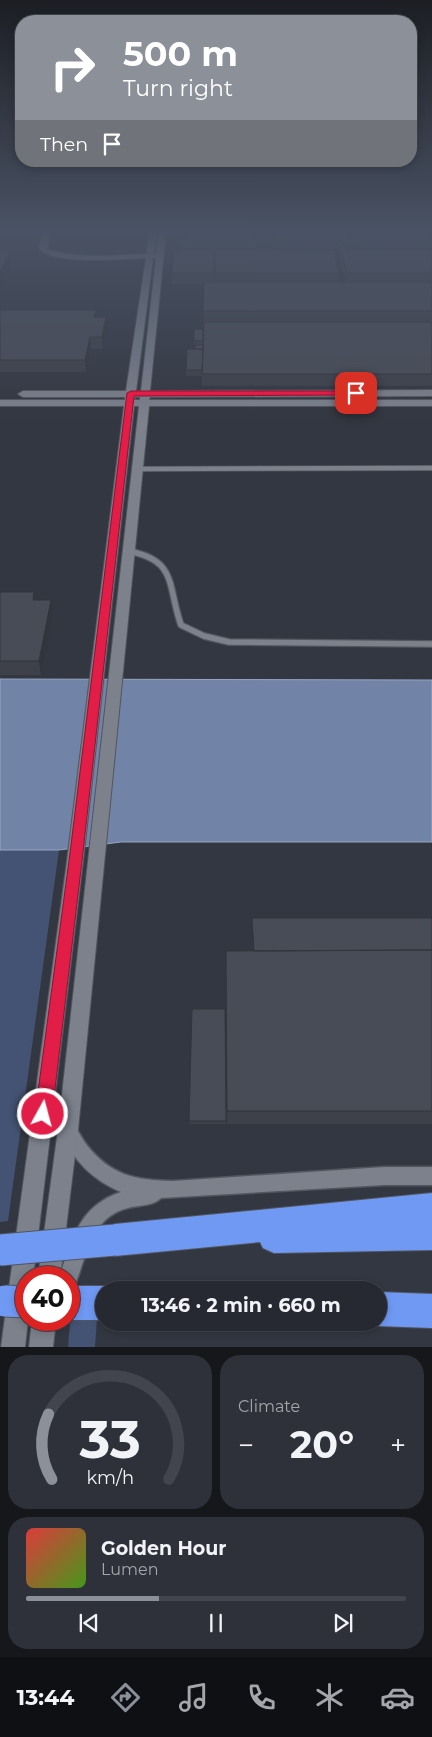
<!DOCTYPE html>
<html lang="en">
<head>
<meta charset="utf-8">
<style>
	body { margin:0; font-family:Montserrat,sans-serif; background:#2e3139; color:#f1f3f6; height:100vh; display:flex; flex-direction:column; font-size:19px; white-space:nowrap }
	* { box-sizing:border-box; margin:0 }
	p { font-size:16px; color:#a4a6ab }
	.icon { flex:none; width:28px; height:28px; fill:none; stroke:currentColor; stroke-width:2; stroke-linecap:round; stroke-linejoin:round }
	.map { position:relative; height:1347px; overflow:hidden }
	.side { display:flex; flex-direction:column; gap:8px; padding:8px; background:#15171b; flex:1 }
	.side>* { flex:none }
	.guide { position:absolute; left:15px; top:15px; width:402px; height:152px; border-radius:20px; box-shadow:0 2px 8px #0003,0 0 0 1px #42454d; background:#8c9099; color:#fff; overflow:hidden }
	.speed { position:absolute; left:15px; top:1266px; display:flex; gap:10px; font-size:25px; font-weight:700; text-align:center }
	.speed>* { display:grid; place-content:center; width:65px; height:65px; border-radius:50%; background:#262931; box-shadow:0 2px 8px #0003,0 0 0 1px #42454d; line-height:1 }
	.speed .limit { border:8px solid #d22; background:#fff; color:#111 }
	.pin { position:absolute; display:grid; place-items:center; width:42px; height:42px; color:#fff; margin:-21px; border-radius:10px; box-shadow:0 2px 8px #0006 }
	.me { position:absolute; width:55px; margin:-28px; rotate:7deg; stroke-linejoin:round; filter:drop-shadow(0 0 4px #0008) }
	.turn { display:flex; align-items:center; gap:18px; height:105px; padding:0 25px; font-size:22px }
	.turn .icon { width:65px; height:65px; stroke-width:2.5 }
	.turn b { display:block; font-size:35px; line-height:42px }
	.then { display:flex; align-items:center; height:48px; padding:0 25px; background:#0003; gap:10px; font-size:19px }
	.big { font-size:38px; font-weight:700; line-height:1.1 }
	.side .card { flex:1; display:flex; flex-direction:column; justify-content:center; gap:8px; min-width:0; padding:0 18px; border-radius:20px; background:#2e3139 }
	.side .dial { align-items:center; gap:0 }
	.dial svg { height:130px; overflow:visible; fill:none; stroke:#42454d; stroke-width:7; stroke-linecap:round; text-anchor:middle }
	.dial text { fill:#f1f3f6; stroke:none }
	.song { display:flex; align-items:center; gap:15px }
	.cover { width:60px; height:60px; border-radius:8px; background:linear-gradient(135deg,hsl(0 70% 55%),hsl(100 70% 35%)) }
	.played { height:5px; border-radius:2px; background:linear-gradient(90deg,#8c9099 35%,#42454d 35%) }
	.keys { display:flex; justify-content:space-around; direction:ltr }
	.heat { display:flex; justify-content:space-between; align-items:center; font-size:28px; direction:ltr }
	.side .tiles { flex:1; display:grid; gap:8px; grid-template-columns:1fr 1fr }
	.card:last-child { grid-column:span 2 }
	.trip { position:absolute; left:95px; top:1281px; width:292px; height:50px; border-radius:25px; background:#262931; box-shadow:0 2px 8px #0003,0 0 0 1px #42454d; font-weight:700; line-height:50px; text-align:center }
	.tabs { display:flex; height:80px; justify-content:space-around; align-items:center; background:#0f1014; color:#a4a6ab }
	.tabs .icon { width:35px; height:35px }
	.tabs .active { color:#8c9099 }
	.tabs b { font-size:22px; color:#f1f3f6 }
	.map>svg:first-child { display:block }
	.green { fill:#445373 }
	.water { fill:#7183a7; stroke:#97a5c0 }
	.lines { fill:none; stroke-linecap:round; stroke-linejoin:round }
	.service-far1-casing { stroke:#52565e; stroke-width:6 }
	.service-casing { stroke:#52565e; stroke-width:8 }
	.minor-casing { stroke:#52565e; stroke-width:3 }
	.tertiary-casing { stroke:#52565e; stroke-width:2 }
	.motorway-casing { stroke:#52565e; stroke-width:2 }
	.service-far1 { stroke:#7c818c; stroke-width:4.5 }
	.service { stroke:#7c818c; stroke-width:5.5 }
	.minor { fill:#7c818c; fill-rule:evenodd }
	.tertiary { fill:#7c818c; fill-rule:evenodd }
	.motorway { fill:#7099f4; fill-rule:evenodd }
	.motorway-bridge-casing { stroke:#52565e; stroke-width:33; stroke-linecap:butt }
	.motorway-bridge { stroke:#7099f4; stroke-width:31 }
	.wall { fill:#3e414a; fill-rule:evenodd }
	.shaded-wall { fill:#32353c }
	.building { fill:#484c56; stroke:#32353c }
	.route { fill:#e11d48; stroke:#92132f }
</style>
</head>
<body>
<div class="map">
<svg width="432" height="1347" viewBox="0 0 432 1347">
	<rect width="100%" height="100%" fill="#333741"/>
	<path class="green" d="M0 850H59L8 1221 0 1222Z
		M73 1288 99 1290 95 1347H68Z"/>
	<path class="water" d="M0 679 432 680V842H121L59 850H0Z"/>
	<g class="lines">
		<defs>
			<path id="service-far1" d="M137 469 432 468"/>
			<path id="service" d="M128 551C178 560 167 586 181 625L204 636 229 642 432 644"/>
			<path id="minor" d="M69 1124C78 1127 80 1136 86 1144 111 1176 135 1180 173 1181L384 1167H432V1185H384L161 1198C154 1206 138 1205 128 1208 91 1217 87 1255 75 1285L69 1287V1278H59C72 1239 79 1206 121 1192 93 1180 73 1161 61 1132L63 1126Z"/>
			<path id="tertiary" d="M44 232H51L47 249C78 260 114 255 146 254L150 232H157L154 254H156L158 232H166L150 391 432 390V396L150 397 149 400H432V406H149L78 1130 60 1278H38L58 1130 139 406H134L83 861 33 1278H26V1320H28L25 1347H1L67 861 124 406H0V400H125V397H23L18 394 23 391H126L146 258C120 259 60 265 40 250L39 246ZM153 258H156L141 391H136ZM135 397H140V400H134Z
				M32 1320H56L53 1347H29Z"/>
			<path id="motorway" d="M432 1193V1250L274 1253 263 1248 260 1242 115 1256 104 1251 99 1240 104 1229 115 1224Z
				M69 1286H104L113 1290H104V1320H69Z
				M379 1292 432 1294V1328L379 1326 371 1322H379Z"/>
		</defs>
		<use href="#service-far1" class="service-far1-casing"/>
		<use href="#service" class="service-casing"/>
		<use href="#minor" class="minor-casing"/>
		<use href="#tertiary" class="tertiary-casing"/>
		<use href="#motorway" class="motorway-casing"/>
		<use href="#service-far1" class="service-far1"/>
		<use href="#service" class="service"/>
		<use href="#minor" class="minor"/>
		<use href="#tertiary" class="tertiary"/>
		<use href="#motorway" class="motorway"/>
		<defs>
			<path id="motorway-bridge" d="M0 1250 115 1240
				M5 1301 26 1302"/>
		</defs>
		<use href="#motorway-bridge" class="motorway-bridge-casing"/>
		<use href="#motorway-bridge" class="motorway-bridge"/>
	</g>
	<path class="wall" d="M187 232H255L256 250H278L275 232H345L347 240 346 249H354L349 232H424L428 241 427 248H432V283H431L432 285V386H202V376H186V370L195 349V348H194V329H203L204 284H172V273L187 250V248H180V245L186 242ZM334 250H340L339 256 346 282H339V273ZM214 251H215V282H214Z
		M0 310 96 317H106L107 328 103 349H91L86 372H0Z
		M0 592H34L36 600H51L53 614 41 675H0Z
		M432 918V1124H227L226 965 253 951Z
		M192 1009H225L226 1124H190Z"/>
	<path class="shaded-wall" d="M1 232H7L0 247V233Z
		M9 251 11 262 0 288V273Z
		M106 317 107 328 103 349 102 337Z
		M90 337 91 349 86 372 85 360Z
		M34 592 37 606 33 600Z
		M51 600 53 614 41 675 39 661Z"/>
	<path class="building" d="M187 232H246V240H186Z
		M246 232H255L256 243H246Z
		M277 232H286L288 242H278Z
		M287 232H345L347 240H288Z
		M351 232H356L360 245H355Z
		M358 232H417L421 240H360Z
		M417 232H424L428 241H421Z
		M180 242H187V245H180Z
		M340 246H345L346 250H432V273H347Z
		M432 248V250H346L345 249Z
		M174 250H214V273H172Z
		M215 250H334L339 273H215Z
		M0 251H9L0 273Z
		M204 282H431L432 285V311H203Z
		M0 310H96L94 317H106L102 337H90L85 360H0Z
		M204 322H432V374H202Z
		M194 329H203V341H194Z
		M195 345H203V350V349H195Z
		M187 349H203L202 370H186Z
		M0 592H34L33 600H51L39 661H0Z
		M252 918H432V950L254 951Z
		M432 950V1111H227L226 951Z
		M192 1009H225L226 1121H189Z"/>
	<linearGradient id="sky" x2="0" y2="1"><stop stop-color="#1c1e24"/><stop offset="0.55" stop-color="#4a5365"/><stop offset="1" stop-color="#4a5365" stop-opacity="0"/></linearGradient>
	<rect width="432" height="420" fill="url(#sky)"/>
	<path class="route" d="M131 391H356L359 393 356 395 134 396 82 861 52 1114 49 1120 43 1122 37 1120 35 1114 69 861 127 393Z"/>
</svg>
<div class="speed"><div class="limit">40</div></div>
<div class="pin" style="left:356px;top:393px;background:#d93025"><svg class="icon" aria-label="arrive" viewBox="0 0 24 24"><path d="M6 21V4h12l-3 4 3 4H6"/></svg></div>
<svg class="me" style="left:43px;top:1114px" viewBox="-20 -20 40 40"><circle r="17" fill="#e11d48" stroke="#fff" stroke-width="3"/><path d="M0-11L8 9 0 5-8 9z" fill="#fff"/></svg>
<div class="trip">13:46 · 2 min · 660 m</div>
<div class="guide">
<div class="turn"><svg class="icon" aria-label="right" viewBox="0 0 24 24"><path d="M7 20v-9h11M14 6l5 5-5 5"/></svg><div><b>500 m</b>Turn right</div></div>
<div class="then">Then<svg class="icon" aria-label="arrive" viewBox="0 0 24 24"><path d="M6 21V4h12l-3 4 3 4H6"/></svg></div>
</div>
</div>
<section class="side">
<div class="tiles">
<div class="card dial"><svg viewBox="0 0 100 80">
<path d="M14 69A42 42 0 1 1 86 69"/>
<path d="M14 69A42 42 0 0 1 12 29" stroke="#8c9099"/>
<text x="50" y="56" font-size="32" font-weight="700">33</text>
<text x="50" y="72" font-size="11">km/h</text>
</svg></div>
<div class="card"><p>Climate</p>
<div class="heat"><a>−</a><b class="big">20°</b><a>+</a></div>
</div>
<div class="card">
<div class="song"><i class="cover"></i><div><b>Golden Hour</b><p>Lumen</p></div></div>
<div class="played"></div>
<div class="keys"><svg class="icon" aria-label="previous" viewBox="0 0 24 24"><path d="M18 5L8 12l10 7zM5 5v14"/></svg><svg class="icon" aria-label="pause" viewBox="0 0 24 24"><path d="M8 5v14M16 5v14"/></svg><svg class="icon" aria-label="next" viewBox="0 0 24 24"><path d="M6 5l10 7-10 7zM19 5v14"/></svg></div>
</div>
</div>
</section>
<nav class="tabs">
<b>13:44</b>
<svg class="icon active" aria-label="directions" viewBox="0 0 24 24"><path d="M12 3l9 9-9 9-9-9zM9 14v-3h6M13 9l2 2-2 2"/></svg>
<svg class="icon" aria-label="music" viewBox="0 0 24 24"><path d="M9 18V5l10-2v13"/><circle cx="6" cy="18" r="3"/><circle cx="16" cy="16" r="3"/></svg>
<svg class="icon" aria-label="phone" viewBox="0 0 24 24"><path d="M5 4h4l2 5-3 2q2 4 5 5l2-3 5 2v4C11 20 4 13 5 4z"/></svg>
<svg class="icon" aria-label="climate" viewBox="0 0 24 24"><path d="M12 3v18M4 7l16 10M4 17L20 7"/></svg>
<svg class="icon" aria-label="car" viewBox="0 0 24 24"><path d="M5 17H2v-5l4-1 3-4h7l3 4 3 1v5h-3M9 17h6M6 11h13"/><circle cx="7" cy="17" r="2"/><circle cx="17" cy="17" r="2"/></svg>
</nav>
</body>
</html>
